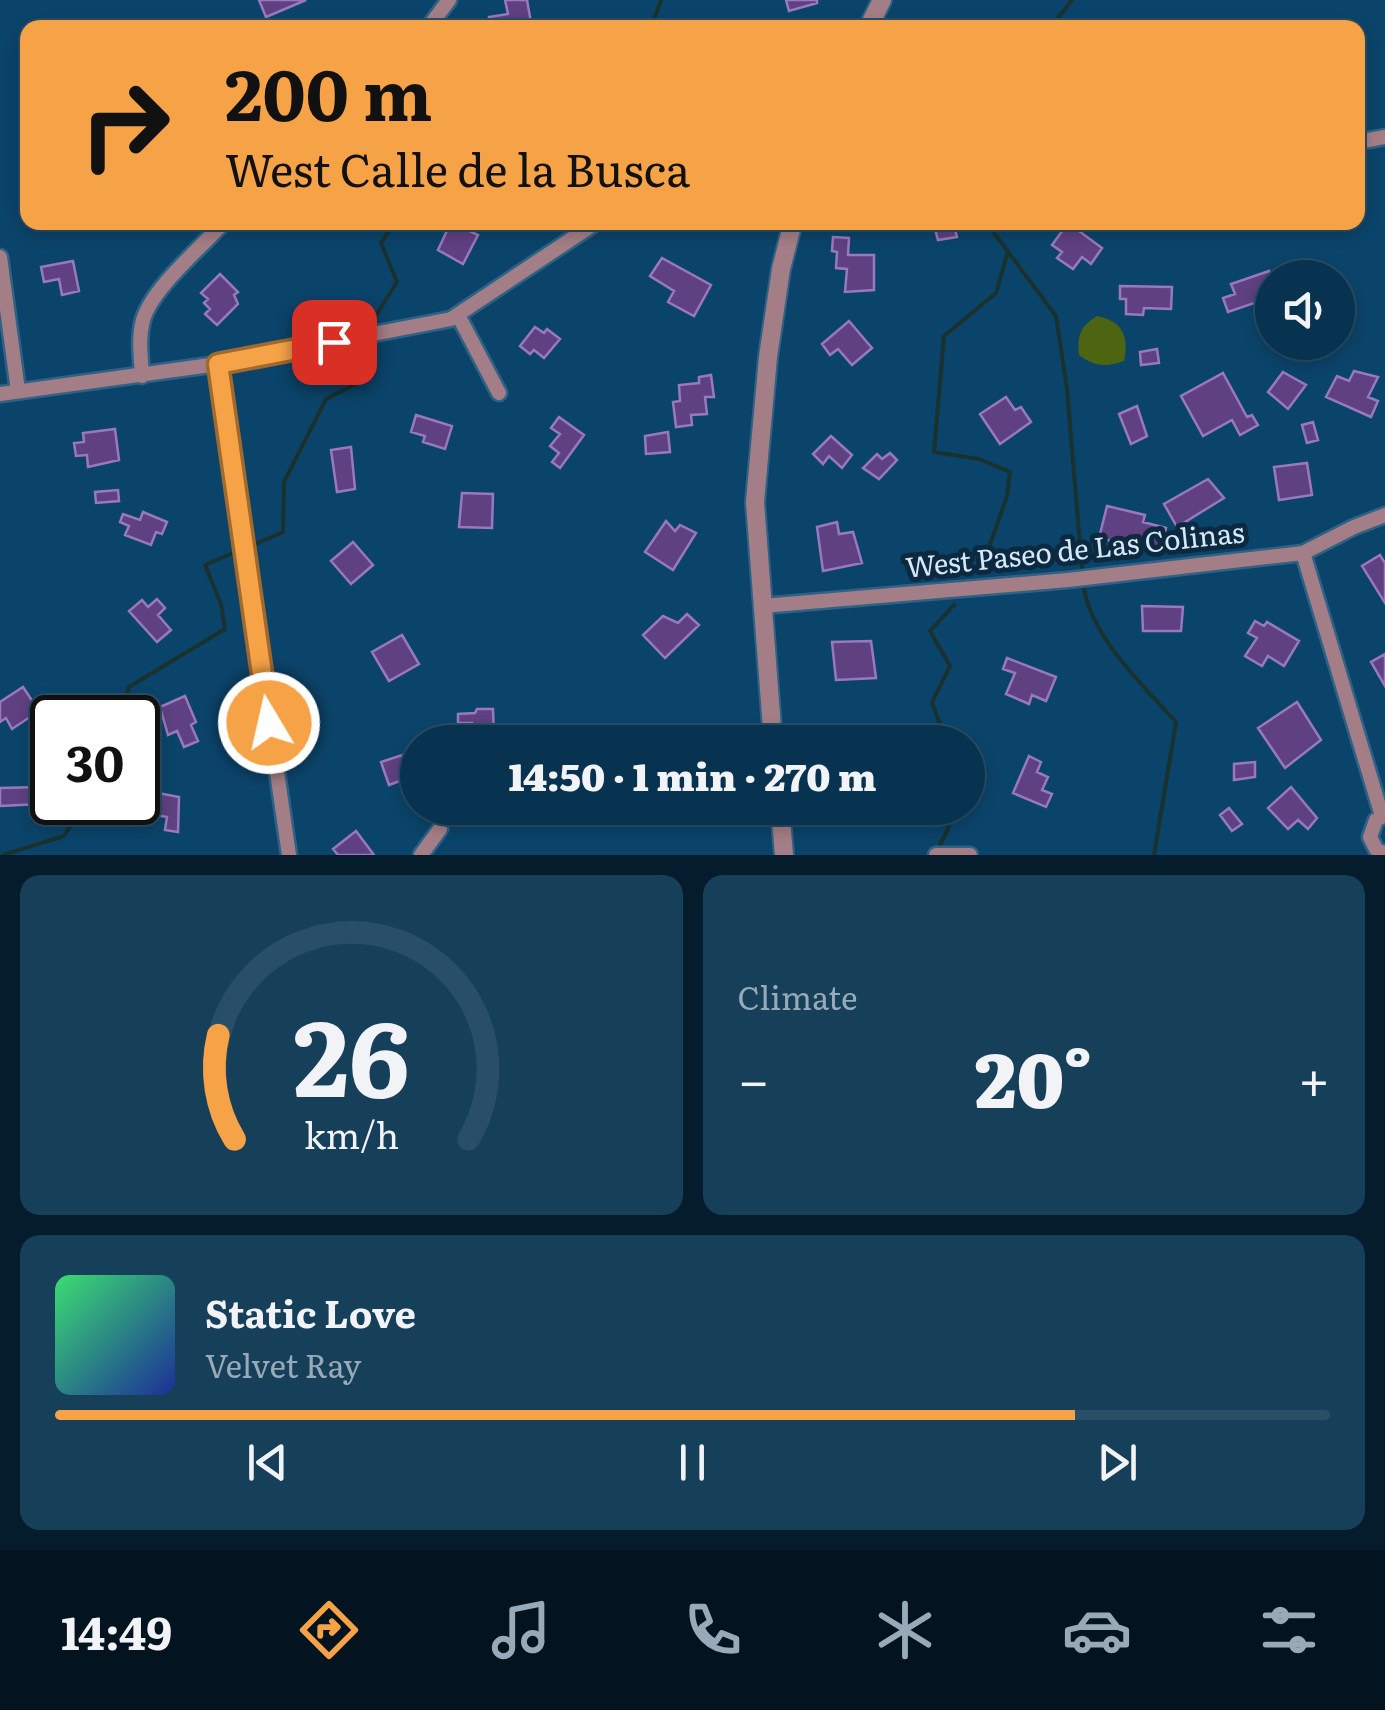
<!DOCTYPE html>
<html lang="en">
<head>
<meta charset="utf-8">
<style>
	body { margin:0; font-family:Literata,serif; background:#163f5a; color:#f1f3f6; height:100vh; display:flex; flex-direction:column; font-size:38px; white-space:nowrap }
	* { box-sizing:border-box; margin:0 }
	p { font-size:32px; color:#98aab7 }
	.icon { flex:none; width:55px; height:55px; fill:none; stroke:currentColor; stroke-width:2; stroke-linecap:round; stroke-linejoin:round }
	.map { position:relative; height:855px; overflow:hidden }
	.sheet { display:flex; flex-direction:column; gap:20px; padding:20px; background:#041c2c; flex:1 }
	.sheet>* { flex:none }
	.banner { position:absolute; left:20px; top:20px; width:1345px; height:210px; border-radius:20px; box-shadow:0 5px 15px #0003,0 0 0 2px #294e67; background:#f6a247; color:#111; overflow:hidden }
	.tools { position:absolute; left:1255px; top:260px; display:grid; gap:20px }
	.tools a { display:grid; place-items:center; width:100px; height:100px; border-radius:50%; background:#083350; box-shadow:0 5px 15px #0003,0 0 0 2px #294e67; font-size:50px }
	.speed { position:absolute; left:30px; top:695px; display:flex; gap:20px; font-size:50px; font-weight:700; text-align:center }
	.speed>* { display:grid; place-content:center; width:130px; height:130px; border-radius:50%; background:#083350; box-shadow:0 5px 15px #0003,0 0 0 2px #294e67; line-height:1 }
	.speed .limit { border:5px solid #111; border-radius:15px; background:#fff; color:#111 }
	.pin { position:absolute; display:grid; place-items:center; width:85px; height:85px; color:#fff; margin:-42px; border-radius:20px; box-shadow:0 5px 15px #0006 }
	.me { position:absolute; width:110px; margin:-55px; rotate:351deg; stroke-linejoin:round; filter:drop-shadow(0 0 8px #0008) }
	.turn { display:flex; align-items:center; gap:35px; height:210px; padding:0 40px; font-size:45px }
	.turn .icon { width:130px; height:130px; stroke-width:2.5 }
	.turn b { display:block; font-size:70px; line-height:85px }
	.big { font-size:75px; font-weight:800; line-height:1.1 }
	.sheet .tile { flex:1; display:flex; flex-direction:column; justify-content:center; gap:15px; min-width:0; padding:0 35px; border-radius:20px; background:#163f5a }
	.sheet .dial { align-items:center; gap:0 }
	.dial svg { height:260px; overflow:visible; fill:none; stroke:#294e67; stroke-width:7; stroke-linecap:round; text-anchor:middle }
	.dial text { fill:#f1f3f6; stroke:none }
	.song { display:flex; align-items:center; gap:30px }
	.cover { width:120px; height:120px; border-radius:15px; background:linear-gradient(135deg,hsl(140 70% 55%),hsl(230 70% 35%)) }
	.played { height:10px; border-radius:5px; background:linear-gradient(90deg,#f6a247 80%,#294e67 80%) }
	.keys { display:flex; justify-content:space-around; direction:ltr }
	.heat { display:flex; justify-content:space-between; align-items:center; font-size:55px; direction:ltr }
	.sheet .tiles { flex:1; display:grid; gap:20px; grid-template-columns:1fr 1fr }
	.tile:last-child { grid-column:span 2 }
	.trip { position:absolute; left:400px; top:725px; width:585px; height:100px; border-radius:50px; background:#083350; box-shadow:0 5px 15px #0003,0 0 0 2px #294e67; font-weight:800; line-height:100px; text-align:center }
	.dock { display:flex; height:160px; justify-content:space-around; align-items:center; background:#031420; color:#98aab7 }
	.dock .icon { width:70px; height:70px }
	.dock .on { color:#f6a247 }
	.dock b { font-size:45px; color:#f1f3f6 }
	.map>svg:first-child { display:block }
	.green { fill:#4d6411 }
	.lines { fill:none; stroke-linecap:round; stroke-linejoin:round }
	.stream { stroke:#19322f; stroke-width:4 }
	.building { fill:#5f4080; stroke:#9879be; stroke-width:2.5 }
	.minor-casing { stroke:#2f6284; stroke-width:19 }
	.tertiary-casing { stroke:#2f6284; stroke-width:22 }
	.minor { stroke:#a47e86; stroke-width:14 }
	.tertiary { stroke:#a47e86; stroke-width:18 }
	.route-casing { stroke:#a0692e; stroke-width:25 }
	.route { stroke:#f6a247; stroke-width:18 }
	.labels { text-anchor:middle; stroke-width:10; stroke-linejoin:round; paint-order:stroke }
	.street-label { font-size:28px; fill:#d5e9fb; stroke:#0c293f }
</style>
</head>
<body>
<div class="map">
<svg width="1385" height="855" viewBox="0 0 1385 855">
	<rect width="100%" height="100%" fill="#0b446a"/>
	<path class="green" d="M1097 316C1123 321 1129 337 1124 361 1105 367 1095 367 1079 355 1077 336 1080 326 1097 316Z"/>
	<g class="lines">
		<path class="stream" d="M651 28 661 0
			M1050 28 1072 0
			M986 222 1056 316 1067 389 1082 568
			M373 329V320L397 282 381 243 395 222
			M249 547 283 532 284 482 326 399 373 375V339
			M980 573 1007 496 1010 472 979 459 934 452 944 336 996 293 1008 251
			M1084 588C1091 636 1144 687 1176 722L1154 855
			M119 718 129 687 225 629 221 604 205 565 240 550
			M946 742 932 702 950 666 930 631 954 605
			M937 851 948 829 949 808
			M3 855 64 836 86 802"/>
	</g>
	<path class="building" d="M259 0H306L266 17Z
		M505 0H527L532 28H491L489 17 508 14Z
		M786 0H817V3L789 11Z
		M451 222 478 235 463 264 438 250Z
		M933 222H953L957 237 938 240Z
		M1068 223 1102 248 1091 264 1082 257 1073 269 1057 258 1062 252 1052 245Z
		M833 237 849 238 848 255H874V290L845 292 847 269 836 268 837 252 832 251Z
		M662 258 711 285 694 316 668 302 674 291 650 276Z
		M73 261 79 291 62 295 59 279 44 282 41 267Z
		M1269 271 1272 297 1228 312 1223 298 1235 294 1231 284Z
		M220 274 238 292 234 295 238 304 217 325 205 314 210 309 204 303 208 299 201 293Z
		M1120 286 1172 287 1171 309 1144 308 1143 315 1126 314V299H1120Z
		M849 321 872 348 852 365 838 349 830 355 822 344Z
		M535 327 544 333 547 329 560 339 544 358 534 350 530 354 520 346Z
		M1157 349 1159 363 1141 365 1140 352Z
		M1354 371 1378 377 1368 397 1378 401 1371 417 1326 397 1337 376 1349 381Z
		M1283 372 1306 385 1288 409 1268 392Z
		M1223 373 1247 417 1252 415 1258 425 1240 435 1232 420 1203 436 1181 396Z
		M711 375 714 397H705L707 414 691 415 692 425 676 427 673 402 680 401 679 385 699 383V377Z
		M1006 397 1015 410 1021 407 1031 422 1000 444 980 414Z
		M1137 406 1147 436 1131 444 1119 414Z
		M416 415 452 426 445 449 423 442 425 436 411 432Z
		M559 417 584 435 560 468 552 462 559 453 550 446 560 434 551 428Z
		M1313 422 1318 440 1307 443 1302 425Z
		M115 429 119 460 88 467 87 455 76 456 74 443 84 442 83 433Z
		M668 432 670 452 646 454 645 436Z
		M831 436 852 455 842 468 829 456 823 464 813 454Z
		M351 447 355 489 337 492 331 450Z
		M890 453 897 460 879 479 863 468 877 454 882 459Z
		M1307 463 1312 495 1279 500 1274 467Z
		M1208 479 1224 498 1177 527 1164 504Z
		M118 490 119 501 96 503 95 492Z
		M462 493 493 494 492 528 459 527Z
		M1107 506 1145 515 1143 522 1166 528 1160 553 1099 538Z
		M143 512 167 522 162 534 156 532 151 545 125 535 129 526 120 522 123 514 140 520Z
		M666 521 675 531 680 525 696 533 673 570 645 552Z
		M837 522 839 534 853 532 862 563 823 571 817 527Z
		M353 542 373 565 351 584 331 561Z
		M1380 555 1385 563V603L1362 566Z
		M157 599 165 608 158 615 171 630 157 642 129 611 142 600 148 607Z
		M1142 606 1183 607 1181 631H1143Z
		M687 614 699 625 665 658 643 635 663 616 678 623Z
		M1255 621 1264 626 1267 622 1299 641 1284 666 1268 656 1262 666 1245 656 1257 638 1248 633Z
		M402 635 419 664 389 681 372 652Z
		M871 641 876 678 836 680 832 642Z
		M1385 654V686L1371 662Z
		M1007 658 1056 677 1046 701 1032 695 1029 704 1006 694 1015 673 1003 669Z
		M23 687 39 711 12 729 6 718 0 722V702Z
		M185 696 196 722 191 725 198 741 184 747 177 731 168 735 160 707Z
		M1297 702 1321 740 1285 768 1258 728Z
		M477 709H493L494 738H472V723H458V714L475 713Z
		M402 755 410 777 389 785 381 762Z
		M1029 756 1041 762 1037 772 1048 777 1042 790 1052 794 1046 807 1013 793Z
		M1255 762V777L1234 780V764Z
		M40 787V804L0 806V788Z
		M1291 787 1317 818 1308 829 1298 820 1288 829 1268 808Z
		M153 792 179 797 178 832 165 830 167 817 149 814Z
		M1229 808 1242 824 1232 831 1220 815Z
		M356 831 374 855H338L333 849Z"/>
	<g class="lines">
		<defs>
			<path id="minor" d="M428 28 449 0
				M1358 142 1385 137
				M0 257 18 391
				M458 315 499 393
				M218 364 289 855
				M142 376C141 357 138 339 143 320 152 288 201 248 224 222
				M0 394 218 364 451 319 597 222
				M1303 553 1382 816
				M762 606 1068 580 1303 553 1354 527 1385 515
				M1385 815 1376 820 1370 837 1376 849 1385 854
				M421 855 440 829
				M936 855H970"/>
			<path id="tertiary" d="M868 28 882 0
				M773 742 755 502 768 357 781 269 793 222
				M780 808 784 855"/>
		</defs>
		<use href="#minor" class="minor-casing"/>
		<use href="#tertiary" class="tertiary-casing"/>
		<use href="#minor" class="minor"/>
		<use href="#tertiary" class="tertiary"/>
	</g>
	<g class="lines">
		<defs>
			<path id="route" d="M269 723 218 364 334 342"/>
		</defs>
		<use href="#route" class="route-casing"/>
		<use href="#route" class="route"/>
	</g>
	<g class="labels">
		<g class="street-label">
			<text transform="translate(1075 550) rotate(-6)" y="10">West Paseo de Las Colinas</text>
		</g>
	</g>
</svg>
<div class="tools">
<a><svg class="icon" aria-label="sound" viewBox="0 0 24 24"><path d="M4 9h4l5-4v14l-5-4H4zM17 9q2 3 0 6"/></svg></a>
</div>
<div class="speed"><div class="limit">30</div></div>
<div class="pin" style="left:334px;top:342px;background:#d93025"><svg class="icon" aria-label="arrive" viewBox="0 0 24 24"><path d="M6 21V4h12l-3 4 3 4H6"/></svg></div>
<svg class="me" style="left:269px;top:723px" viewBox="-20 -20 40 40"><circle r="17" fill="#f6a247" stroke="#fff" stroke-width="3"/><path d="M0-11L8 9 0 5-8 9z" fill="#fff"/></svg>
<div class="trip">14:50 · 1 min · 270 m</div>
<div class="banner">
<div class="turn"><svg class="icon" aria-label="right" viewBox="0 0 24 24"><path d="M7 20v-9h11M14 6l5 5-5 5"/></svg><div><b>200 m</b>West Calle de la Busca</div></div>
</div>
</div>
<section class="sheet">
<div class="tiles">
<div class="tile dial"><svg viewBox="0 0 100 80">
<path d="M14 69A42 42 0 1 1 86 69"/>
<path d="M14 69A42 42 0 0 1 9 37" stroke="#f6a247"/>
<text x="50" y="56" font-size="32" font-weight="700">26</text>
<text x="50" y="72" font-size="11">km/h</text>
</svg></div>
<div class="tile"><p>Climate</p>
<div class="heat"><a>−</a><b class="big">20°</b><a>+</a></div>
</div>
<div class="tile">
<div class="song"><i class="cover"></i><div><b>Static Love</b><p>Velvet Ray</p></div></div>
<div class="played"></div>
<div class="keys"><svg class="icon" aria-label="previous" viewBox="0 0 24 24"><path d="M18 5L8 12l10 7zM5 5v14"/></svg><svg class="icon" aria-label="pause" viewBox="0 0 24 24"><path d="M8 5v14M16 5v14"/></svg><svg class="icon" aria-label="next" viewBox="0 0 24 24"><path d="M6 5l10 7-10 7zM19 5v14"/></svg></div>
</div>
</div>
</section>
<nav class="dock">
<b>14:49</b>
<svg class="icon on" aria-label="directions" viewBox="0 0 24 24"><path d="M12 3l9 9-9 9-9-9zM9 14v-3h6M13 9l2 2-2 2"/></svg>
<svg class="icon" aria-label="music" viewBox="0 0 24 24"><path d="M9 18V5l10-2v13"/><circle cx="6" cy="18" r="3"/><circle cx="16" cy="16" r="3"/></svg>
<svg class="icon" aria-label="phone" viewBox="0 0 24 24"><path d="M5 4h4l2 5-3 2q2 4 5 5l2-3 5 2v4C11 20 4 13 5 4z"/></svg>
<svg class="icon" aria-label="climate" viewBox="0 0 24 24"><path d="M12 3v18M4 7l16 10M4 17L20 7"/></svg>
<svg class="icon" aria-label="car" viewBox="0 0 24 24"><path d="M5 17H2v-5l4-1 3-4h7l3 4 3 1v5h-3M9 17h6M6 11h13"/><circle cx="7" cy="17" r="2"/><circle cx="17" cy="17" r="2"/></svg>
<svg class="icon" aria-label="filters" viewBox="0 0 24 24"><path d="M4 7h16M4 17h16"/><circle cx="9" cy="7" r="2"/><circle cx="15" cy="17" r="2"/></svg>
</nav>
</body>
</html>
